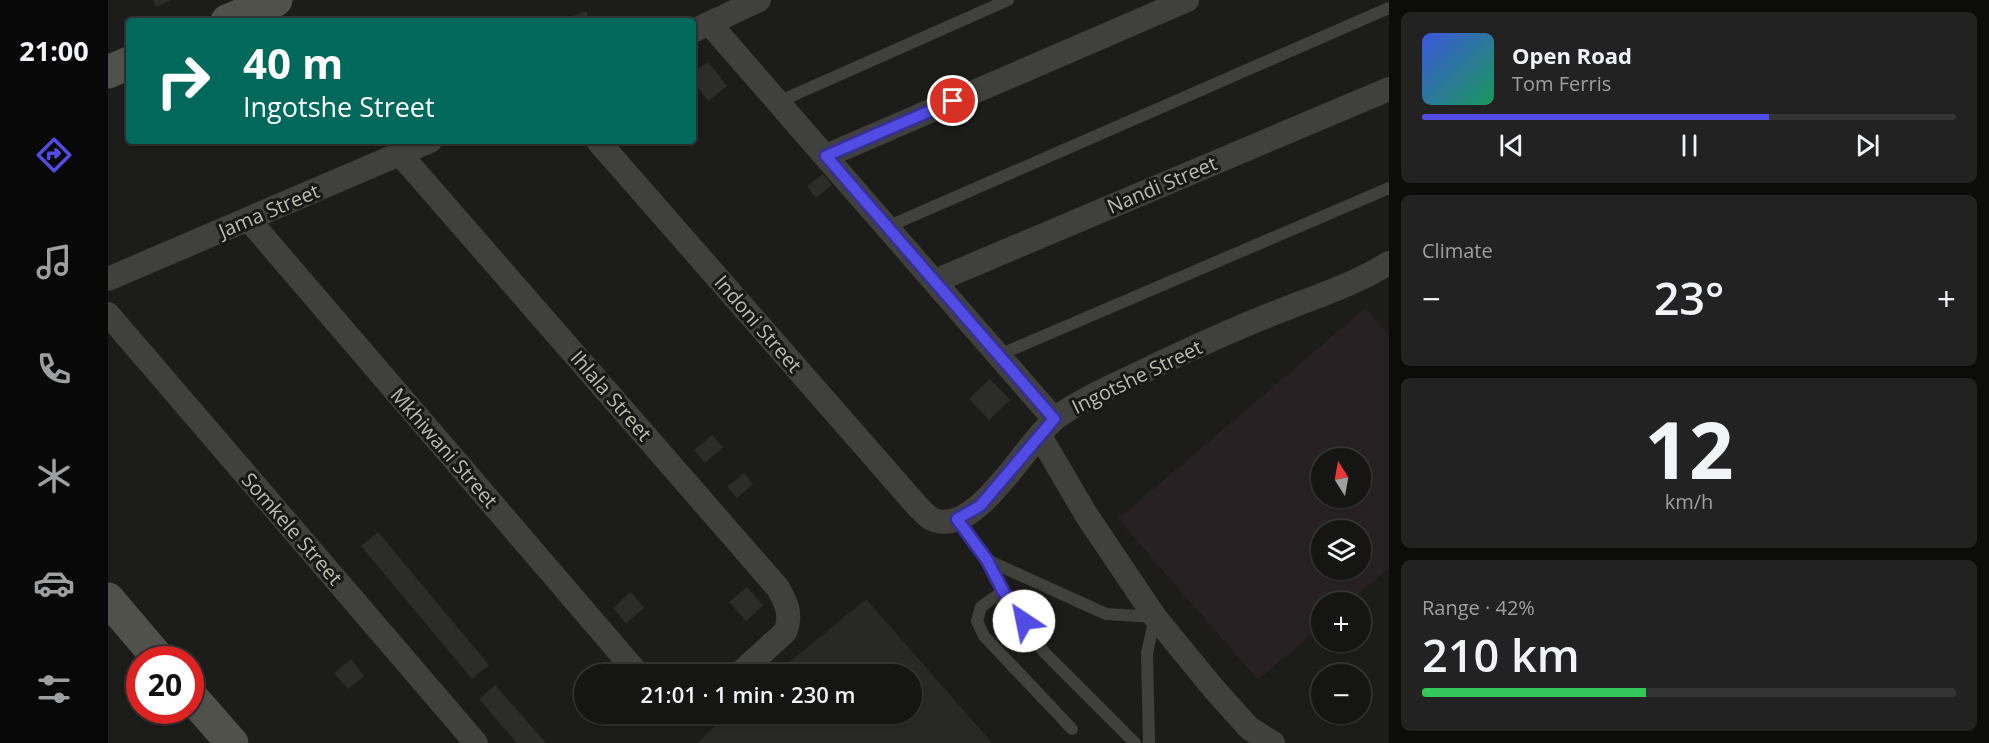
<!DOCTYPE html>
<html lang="en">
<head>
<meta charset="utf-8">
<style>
	body { margin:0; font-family:"Open Sans",sans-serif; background:#222; color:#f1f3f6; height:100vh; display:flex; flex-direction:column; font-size:22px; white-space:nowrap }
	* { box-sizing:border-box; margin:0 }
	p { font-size:20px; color:#9d9fa0 }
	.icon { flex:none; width:33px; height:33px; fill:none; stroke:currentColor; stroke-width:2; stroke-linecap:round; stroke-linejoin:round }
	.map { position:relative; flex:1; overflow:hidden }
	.side { display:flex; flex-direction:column; gap:12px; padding:12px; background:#0c0c0b; width:600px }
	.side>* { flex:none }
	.hud { position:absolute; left:18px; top:18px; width:570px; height:126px; border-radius:6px; box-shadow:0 2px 4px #0004,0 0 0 2px #343434; background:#00695c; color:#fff; overflow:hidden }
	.needle { width:39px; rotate:349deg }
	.buttons { position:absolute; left:1203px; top:448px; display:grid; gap:12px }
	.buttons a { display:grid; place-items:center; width:60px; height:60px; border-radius:50%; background:#151514; box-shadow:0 2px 4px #0004,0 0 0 2px #343434; font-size:30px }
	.speed { position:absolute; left:18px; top:646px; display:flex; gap:12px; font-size:30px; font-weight:700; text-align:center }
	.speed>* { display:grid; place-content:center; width:78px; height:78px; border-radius:50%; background:#151514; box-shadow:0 2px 4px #0004,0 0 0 2px #343434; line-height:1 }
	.speed .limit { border:9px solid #d22; background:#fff; color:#111 }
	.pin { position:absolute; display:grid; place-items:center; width:51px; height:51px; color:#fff; margin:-26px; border:3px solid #fff; border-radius:50%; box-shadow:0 2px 6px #0007 }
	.me { position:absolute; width:66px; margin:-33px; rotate:326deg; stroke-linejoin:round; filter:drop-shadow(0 0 4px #0008) }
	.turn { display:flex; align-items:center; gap:21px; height:126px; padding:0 18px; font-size:27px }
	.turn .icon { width:78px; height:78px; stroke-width:2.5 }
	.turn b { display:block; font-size:42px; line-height:51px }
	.big { font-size:45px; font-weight:600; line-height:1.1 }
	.side .card { flex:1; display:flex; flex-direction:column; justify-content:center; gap:9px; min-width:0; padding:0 21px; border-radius:9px; background:#222 }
	.side .dial { align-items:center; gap:0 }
	.dial b { font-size:78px; line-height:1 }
	.song { display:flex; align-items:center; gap:18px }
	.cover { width:72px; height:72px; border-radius:9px; background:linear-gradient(135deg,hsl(230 70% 55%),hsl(150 70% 35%)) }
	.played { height:6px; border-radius:3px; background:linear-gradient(90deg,#524be4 65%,#343434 65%) }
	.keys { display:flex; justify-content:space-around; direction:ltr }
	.heat { display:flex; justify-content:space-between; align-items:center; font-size:33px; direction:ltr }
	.charge { height:9px; border-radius:4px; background:linear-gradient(90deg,#34c759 42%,#343434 0) }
	.trip { position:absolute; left:466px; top:664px; width:348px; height:60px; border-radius:30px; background:#151514; box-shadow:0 2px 4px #0004,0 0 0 2px #343434; font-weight:600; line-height:60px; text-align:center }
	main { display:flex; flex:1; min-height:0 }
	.tab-bar { display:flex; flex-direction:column; width:108px; justify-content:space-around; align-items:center; background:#080808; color:#9d9fa0 }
	.tab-bar .icon { width:42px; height:42px }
	.tab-bar .on { color:#524be4 }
	.tab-bar b { font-size:27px; color:#f1f3f6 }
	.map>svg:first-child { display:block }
	.built { fill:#282926 }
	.green { fill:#272124; fill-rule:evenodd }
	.building { fill:#2c2d2b }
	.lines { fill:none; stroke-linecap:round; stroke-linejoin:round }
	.lane { stroke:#40413c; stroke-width:12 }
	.street { stroke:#40413c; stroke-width:24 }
	.secondary { stroke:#50514a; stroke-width:33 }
	.route-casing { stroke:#353194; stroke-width:15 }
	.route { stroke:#524be4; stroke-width:10 }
	.labels { text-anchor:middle; stroke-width:6; stroke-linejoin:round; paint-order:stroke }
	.street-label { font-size:20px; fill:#babbae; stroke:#171715 }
</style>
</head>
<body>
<main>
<nav class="tab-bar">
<b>21:00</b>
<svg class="icon on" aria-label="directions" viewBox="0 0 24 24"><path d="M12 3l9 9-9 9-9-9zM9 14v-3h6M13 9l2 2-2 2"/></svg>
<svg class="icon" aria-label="music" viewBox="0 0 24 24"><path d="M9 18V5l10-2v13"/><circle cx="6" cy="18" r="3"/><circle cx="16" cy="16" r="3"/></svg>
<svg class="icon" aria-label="phone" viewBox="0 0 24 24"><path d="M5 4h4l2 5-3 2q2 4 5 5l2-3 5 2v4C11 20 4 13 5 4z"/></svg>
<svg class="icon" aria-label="climate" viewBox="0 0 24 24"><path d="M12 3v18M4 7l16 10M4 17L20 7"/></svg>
<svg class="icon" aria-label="car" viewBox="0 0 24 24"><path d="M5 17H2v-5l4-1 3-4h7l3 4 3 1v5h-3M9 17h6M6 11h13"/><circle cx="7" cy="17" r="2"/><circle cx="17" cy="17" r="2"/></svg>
<svg class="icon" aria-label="filters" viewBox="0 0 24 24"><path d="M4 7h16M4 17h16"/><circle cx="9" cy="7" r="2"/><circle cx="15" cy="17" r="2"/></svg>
</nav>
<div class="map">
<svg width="1281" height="743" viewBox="0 0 1281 743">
	<rect width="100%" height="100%" fill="#1c1c1a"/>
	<path class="built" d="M758 599 884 743H589L620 714H804V675H666Z"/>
	<path class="green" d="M1257 308 1281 335V568L1240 603H1214L1213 626 1150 680 1010 519ZM1214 459H1252V498H1214ZM1214 531H1252V570H1214Z"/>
	<path class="building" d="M45 0H63L48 7Z
		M478 11 482 21H461L460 18Z
		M600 62 619 86 600 101 585 81V73Z
		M715 174 724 185 708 198 699 186Z
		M882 379 902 400 881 420 861 399Z
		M604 435 615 447 597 463 586 450Z
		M636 473 645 484 629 498 619 487Z
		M270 532 381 665 364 679 253 546Z
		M639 587 655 605 638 621 621 602Z
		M523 592 536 608 518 623 505 608Z
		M243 659 256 676 240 689 226 673Z
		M387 685 438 743H409L371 699Z"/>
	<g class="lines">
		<path class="lane" d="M670 102 900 0
			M779 227 1281 8
			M891 355 1281 188
			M849 519 879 560 895 591 936 652 1027 743
			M879 560 998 614 1047 617 1039 653 1041 743
			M895 591 873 607 869 621 876 636 964 729"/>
		<path class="street" d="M602 24 946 419
			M585 31 651 0
			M490 141 810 507C814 510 819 517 824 519 868 540 920 439 948 418 972 400 1008 384 1036 371 1082 349 1129 327 1177 309 1212 295 1249 283 1281 263
			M292 154 670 588C679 604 684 615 677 632L630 675
			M718 156 1079 0
			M141 220 531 675
			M0 279 322 141
			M827 281 1281 89
			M0 314 368 743
			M932 436 979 516 1047 617 1106 689 1141 728 1165 743"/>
		<path class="secondary" d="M119 21 168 0
			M0 72 21 63
			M0 599 52 660
			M82 695 124 743"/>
	</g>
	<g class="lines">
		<defs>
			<path id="route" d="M845 101 718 156 946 419 872 506 849 519 879 560 895 591 916 621"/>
		</defs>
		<use href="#route" class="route-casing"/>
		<use href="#route" class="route"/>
	</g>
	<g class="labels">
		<g class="street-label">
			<text transform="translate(1054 185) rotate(-23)" y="7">Nandi Street</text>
			<text transform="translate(161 211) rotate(-23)" y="7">Jama Street</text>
			<text transform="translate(650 324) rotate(49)" y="7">Indoni Street</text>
			<text transform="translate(1029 377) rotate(-26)" y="7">Ingotshe Street</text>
			<text transform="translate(503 396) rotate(49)" y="7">Ihlala Street</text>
			<text transform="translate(336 448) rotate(49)" y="7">Mkhiwani Street</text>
			<text transform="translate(184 529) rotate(49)" y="7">Somkele Street</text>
		</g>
	</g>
</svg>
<div class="buttons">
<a><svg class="needle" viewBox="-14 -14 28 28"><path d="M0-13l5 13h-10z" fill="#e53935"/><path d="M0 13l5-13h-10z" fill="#9d9fa0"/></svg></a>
<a><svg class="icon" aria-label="layers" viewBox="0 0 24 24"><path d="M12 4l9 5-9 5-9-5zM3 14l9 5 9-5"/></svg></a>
<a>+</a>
<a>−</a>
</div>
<div class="speed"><div class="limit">20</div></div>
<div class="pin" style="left:845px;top:101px;background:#d93025"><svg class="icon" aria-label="arrive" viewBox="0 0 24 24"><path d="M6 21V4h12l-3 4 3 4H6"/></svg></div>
<svg class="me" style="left:916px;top:621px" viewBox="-20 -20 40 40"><circle r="19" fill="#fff"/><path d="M0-13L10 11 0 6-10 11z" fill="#524be4"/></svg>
<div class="trip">21:01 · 1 min · 230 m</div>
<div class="hud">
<div class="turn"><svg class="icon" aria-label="right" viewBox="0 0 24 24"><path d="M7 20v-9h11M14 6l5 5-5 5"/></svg><div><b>40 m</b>Ingotshe Street</div></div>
</div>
</div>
<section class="side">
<div class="card">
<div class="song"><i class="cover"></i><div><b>Open Road</b><p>Tom Ferris</p></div></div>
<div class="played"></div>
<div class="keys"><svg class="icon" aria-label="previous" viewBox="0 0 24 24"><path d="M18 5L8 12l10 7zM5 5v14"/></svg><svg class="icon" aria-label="pause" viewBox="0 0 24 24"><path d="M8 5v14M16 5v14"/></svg><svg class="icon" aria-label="next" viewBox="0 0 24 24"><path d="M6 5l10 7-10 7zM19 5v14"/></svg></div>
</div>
<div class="card"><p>Climate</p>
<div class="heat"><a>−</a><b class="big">23°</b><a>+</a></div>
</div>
<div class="card dial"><b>12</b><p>km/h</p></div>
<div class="card"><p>Range · 42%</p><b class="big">210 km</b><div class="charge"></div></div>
</section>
</main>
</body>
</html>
